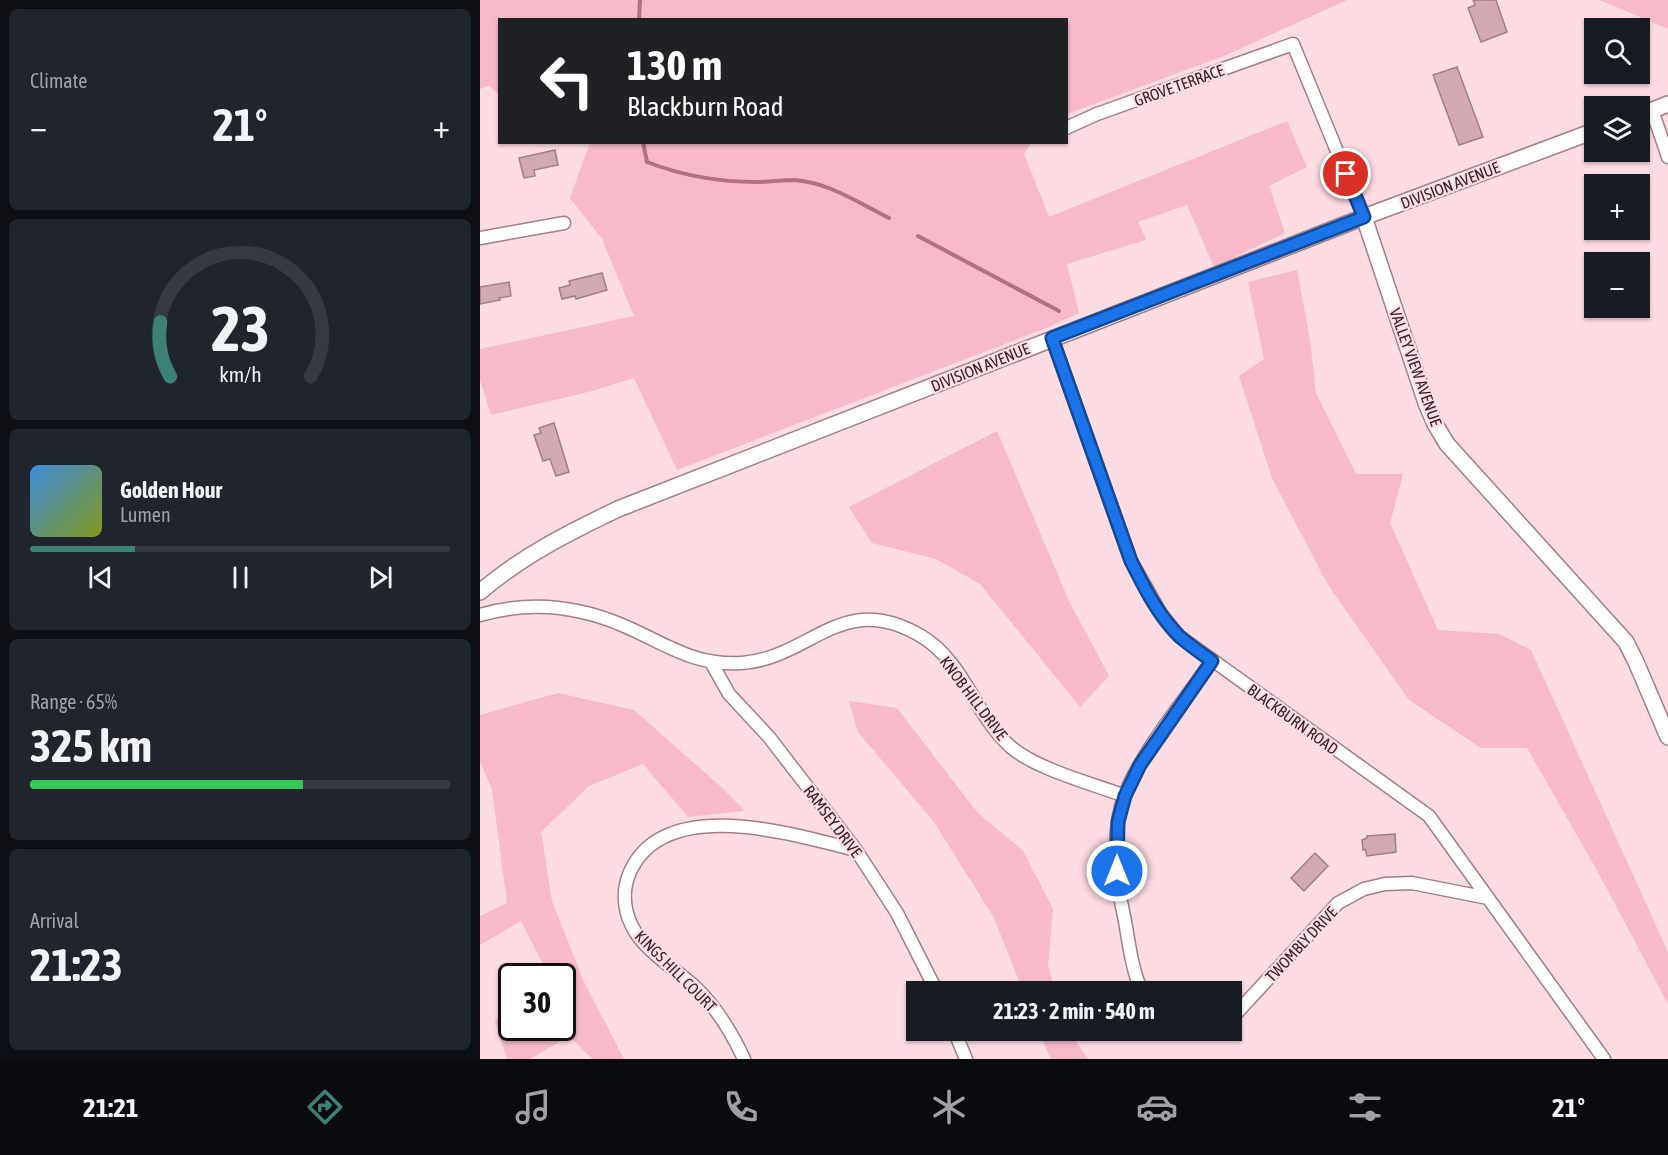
<!DOCTYPE html>
<html lang="en">
<head>
<meta charset="utf-8">
<style>
	body { margin:0; font-family:"Asap Condensed",sans-serif; background:#20242c; color:#f1f3f6; height:100vh; display:flex; flex-direction:column; font-size:22px; white-space:nowrap }
	* { box-sizing:border-box; margin:0 }
	p { font-size:20px; color:#9ea1a6 }
	.icon { flex:none; width:33px; height:33px; fill:none; stroke:currentColor; stroke-width:2; stroke-linecap:round; stroke-linejoin:round }
	.map { position:relative; flex:1; overflow:hidden }
	.panel { display:flex; flex-direction:column; gap:9px; padding:9px; background:#0d0f14; width:480px }
	.panel>* { flex:none }
	.hud { position:absolute; left:18px; top:18px; width:570px; height:126px; border-radius:0px; box-shadow:0 2px 4px #0004; background:#202124; color:#fff; overflow:hidden }
	.fabs { position:absolute; left:1104px; top:18px; display:grid; gap:12px }
	.fabs a { display:grid; place-items:center; width:66px; height:66px; border-radius:0px; background:#171b24; box-shadow:0 2px 4px #0004; font-size:30px }
	.speed { position:absolute; left:18px; top:963px; display:flex; gap:12px; font-size:30px; font-weight:700; text-align:center }
	.speed>* { display:grid; place-content:center; width:78px; height:78px; border-radius:50%; background:#171b24; box-shadow:0 2px 4px #0004; line-height:1 }
	.speed .limit { border:3px solid #111; border-radius:9px; background:#fff; color:#111 }
	.pin { position:absolute; display:grid; place-items:center; width:51px; height:51px; color:#fff; margin:-26px; border:3px solid #fff; border-radius:50%; box-shadow:0 2px 6px #0007 }
	.me { position:absolute; width:66px; margin:-33px; rotate:0deg; stroke-linejoin:round; filter:drop-shadow(0 0 4px #0008) }
	.turn { display:flex; align-items:center; gap:21px; height:126px; padding:0 30px; font-size:27px }
	.turn .icon { width:78px; height:78px; stroke-width:2.5 }
	.turn b { display:block; font-size:42px; line-height:51px }
	.big { font-size:45px; font-weight:700; line-height:1.1 }
	.panel .widget { flex:1; display:flex; flex-direction:column; justify-content:center; gap:9px; min-width:0; padding:0 21px; border-radius:9px; background:#20242c }
	.panel .dial { align-items:center; gap:0 }
	.dial svg { height:156px; overflow:visible; fill:none; stroke:#363941; stroke-width:7; stroke-linecap:round; text-anchor:middle }
	.dial text { fill:#f1f3f6; stroke:none }
	.song { display:flex; align-items:center; gap:18px }
	.cover { width:72px; height:72px; border-radius:9px; background:linear-gradient(135deg,hsl(210 70% 55%),hsl(70 70% 35%)) }
	.played { height:6px; border-radius:3px; background:linear-gradient(90deg,#3c8176 25%,#363941 25%) }
	.keys { display:flex; justify-content:space-around; direction:ltr }
	.heat { display:flex; justify-content:space-between; align-items:center; font-size:33px; direction:ltr }
	.charge { height:9px; border-radius:4px; background:linear-gradient(90deg,#34c759 65%,#363941 0) }
	.trip { position:absolute; left:426px; top:981px; width:336px; height:60px; border-radius:0px; background:#171b24; box-shadow:0 2px 4px #0004; font-weight:700; line-height:60px; text-align:center }
	.tabs { display:flex; height:96px; justify-content:space-around; align-items:center; background:#090b0e; color:#9ea1a6 }
	.tabs .icon { width:42px; height:42px }
	.tabs .selected { color:#3c8176 }
	.tabs b { font-size:27px; color:#f1f3f6 }
	main { display:flex; flex:1; min-height:0 }
	.map>svg:first-child { display:block }
	.green { fill:#f8baca }
	.lines { fill:none; stroke-linecap:round; stroke-linejoin:round }
	.stream { stroke:#b27082; stroke-width:4 }
	.building { fill:#d2a9b3; stroke:#a47d87; stroke-width:1.5 }
	.minor-casing { stroke:#a47d87; stroke-width:15 }
	.tertiary-casing { stroke:#a47d87; stroke-width:18 }
	.minor { stroke:#fff; stroke-width:12 }
	.tertiary { stroke:#fff; stroke-width:15 }
	.route-casing { stroke:#114b97; stroke-width:15 }
	.route { stroke:#1a73e8; stroke-width:10 }
	.labels { text-anchor:middle; stroke-width:4.5; stroke-linejoin:round; paint-order:stroke }
	.street-label { font-size:16px; fill:#332327; stroke:#fedce3 }
</style>
</head>
<body>
<main>
<section class="panel">
<div class="widget"><p>Climate</p>
<div class="heat"><a>−</a><b class="big">21°</b><a>+</a></div>
</div>
<div class="widget dial"><svg viewBox="0 0 100 80">
<path d="M14 69A42 42 0 1 1 86 69"/>
<path d="M14 69A42 42 0 0 1 9 41" stroke="#3c8176"/>
<text x="50" y="56" font-size="32" font-weight="700">23</text>
<text x="50" y="72" font-size="11">km/h</text>
</svg></div>
<div class="widget">
<div class="song"><i class="cover"></i><div><b>Golden Hour</b><p>Lumen</p></div></div>
<div class="played"></div>
<div class="keys"><svg class="icon" aria-label="previous" viewBox="0 0 24 24"><path d="M18 5L8 12l10 7zM5 5v14"/></svg><svg class="icon" aria-label="pause" viewBox="0 0 24 24"><path d="M8 5v14M16 5v14"/></svg><svg class="icon" aria-label="next" viewBox="0 0 24 24"><path d="M6 5l10 7-10 7zM19 5v14"/></svg></div>
</div>
<div class="widget"><p>Range · 65%</p><b class="big">325 km</b><div class="charge"></div></div>
<div class="widget"><p>Arrival</p><b class="big">21:23</b></div>
</section>
<div class="map">
<svg width="1188" height="1059" viewBox="0 0 1188 1059">
	<rect width="100%" height="100%" fill="#fedce3"/>
	<path class="green" d="M0 0H867L744 56 587 114 586 20H20L19 95 9 86 0 89Z
		M1120 0H1188V29Z
		M807 121 827 167 789 186 805 233 734 267 707 205 658 222 666 240 587 264 599 313 569 327 197 470 154 378 112 391 11 415 0 380V349L154 316 122 239 90 198 110 143H551L544 154 569 217Z
		M817 270 830 340 836 393 876 474H923L910 523 958 630 1019 634 1051 650 1188 952V1004L1119 874 1047 748H1001L929 700 848 585 792 478 759 376 784 359 768 282Z
		M517 431 589 601 629 676 600 707 500 584 456 559 392 543 369 507Z
		M78 693 154 710 239 785 265 811 208 817 163 764 109 786 61 832 72 901 104 982 144 1059H112L89 1036 50 1059H27L15 1021 31 1003 32 1028H82V976H55L64 966 41 921 0 945V916L27 903 12 789 0 762V715Z
		M369 701 417 708 497 812 543 851 573 909 568 965 575 991H543L514 918 454 822 378 732Z
		M558 1031H589L608 1059H571Z"/>
	<g class="lines">
		<path class="stream" d="M159 20 160 0
			M163 142 167 162C203 176 239 182 277 182 289 182 302 180 314 180 348 182 379 203 409 218
			M438 236 579 311"/>
	</g>
	<path class="building" d="M993 0H1016L1027 32 1001 42 988 8 995 5Z
		M977 67 1003 137 979 145 953 75Z
		M75 150 78 165 54 170 55 176 44 178 39 158Z
		M122 273 127 290 96 299 95 296 82 299 79 288 90 285 89 281Z
		M29 282 31 296 19 298 20 300 0 304V287Z
		M74 423 89 472 76 476 70 459 63 461 54 435 61 433 59 428Z
		M915 834 916 852 887 856 885 849 883 850 882 840 887 838V836Z
		M835 853 848 866 824 891 811 878Z"/>
	<g class="lines">
		<defs>
			<path id="minor" d="M1172 110 1188 157
				M586 128 617 114 813 44 884 217
				M0 238 84 223
				M572 338 651 561 681 614 699 636 949 816 1124 1059
				M0 615C48 601 97 606 142 625 185 643 212 666 262 663 331 658 362 589 441 636 484 661 495 716 532 748 557 769 613 784 645 796
				M231 662 249 694 289 737 376 850 417 913 457 992
				M662 992C652 970 649 944 645 921 636 881 630 833 645 794 663 750 704 701 732 661
				M752 1018 858 903 884 889 905 884 932 883 1008 898
				M474 1030 486 1059
				M711 1030H729
				M264 1059C251 1031 236 1006 213 985 194 968 170 954 156 933 144 915 141 892 150 872 185 794 315 835 376 850"/>
			<path id="tertiary" d="M1160 115 1188 104
				M884 217 946 403 955 424 967 444 1146 642 1156 662 1188 737
				M0 592C42 556 88 533 138 509L884 217 1114 131"/>
		</defs>
		<use href="#minor" class="minor-casing"/>
		<use href="#tertiary" class="tertiary-casing"/>
		<use href="#minor" class="minor"/>
		<use href="#tertiary" class="tertiary"/>
	</g>
	<g class="lines">
		<defs>
			<path id="route" d="M637 871 638 822 645 796 660 765 732 661C721 653 709 645 699 636 678 615 664 587 651 561L572 338 884 217 866 174"/>
		</defs>
		<use href="#route" class="route-casing"/>
		<use href="#route" class="route"/>
	</g>
	<g class="labels">
		<g class="street-label">
			<text transform="translate(699 85) rotate(-20)" y="6">GROVE TERRACE</text>
			<text transform="translate(970 185) rotate(-21)" y="6">DIVISION AVENUE</text>
			<text transform="translate(500 367) rotate(-22)" y="6">DIVISION AVENUE</text>
			<text transform="translate(936 367) rotate(70)" y="6">VALLEY VIEW AVENUE</text>
			<text transform="translate(494 698) rotate(53)" y="6">KNOB HILL DRIVE</text>
			<text transform="translate(813 719) rotate(36)" y="6">BLACKBURN ROAD</text>
			<text transform="translate(353 821) rotate(53)" y="6">RAMSEY DRIVE</text>
			<text transform="translate(821 944) rotate(-47)" y="6">TWOMBLY DRIVE</text>
			<text transform="translate(196 971) rotate(45)" y="6">KINGS HILL COURT</text>
		</g>
	</g>
</svg>
<div class="fabs">
<a><svg class="icon" aria-label="search" viewBox="0 0 24 24"><circle cx="10" cy="10" r="6"/><path d="M15 15l6 6"/></svg></a>
<a><svg class="icon" aria-label="layers" viewBox="0 0 24 24"><path d="M12 4l9 5-9 5-9-5zM3 14l9 5 9-5"/></svg></a>
<a>+</a>
<a>−</a>
</div>
<div class="speed"><div class="limit">30</div></div>
<div class="pin" style="left:866px;top:174px;background:#d93025"><svg class="icon" aria-label="arrive" viewBox="0 0 24 24"><path d="M6 21V4h12l-3 4 3 4H6"/></svg></div>
<svg class="me" style="left:637px;top:871px" viewBox="-20 -20 40 40"><circle r="17" fill="#1a73e8" stroke="#fff" stroke-width="3"/><path d="M0-11L8 9 0 5-8 9z" fill="#fff"/></svg>
<div class="trip">21:23 · 2 min · 540 m</div>
<div class="hud">
<div class="turn"><svg class="icon" aria-label="left" viewBox="0 0 24 24"><path d="M17 20v-9H6M10 6l-5 5 5 5"/></svg><div><b>130 m</b>Blackburn Road</div></div>
</div>
</div>
</main>
<nav class="tabs">
<b>21:21</b>
<svg class="icon selected" aria-label="directions" viewBox="0 0 24 24"><path d="M12 3l9 9-9 9-9-9zM9 14v-3h6M13 9l2 2-2 2"/></svg>
<svg class="icon" aria-label="music" viewBox="0 0 24 24"><path d="M9 18V5l10-2v13"/><circle cx="6" cy="18" r="3"/><circle cx="16" cy="16" r="3"/></svg>
<svg class="icon" aria-label="phone" viewBox="0 0 24 24"><path d="M5 4h4l2 5-3 2q2 4 5 5l2-3 5 2v4C11 20 4 13 5 4z"/></svg>
<svg class="icon" aria-label="climate" viewBox="0 0 24 24"><path d="M12 3v18M4 7l16 10M4 17L20 7"/></svg>
<svg class="icon" aria-label="car" viewBox="0 0 24 24"><path d="M5 17H2v-5l4-1 3-4h7l3 4 3 1v5h-3M9 17h6M6 11h13"/><circle cx="7" cy="17" r="2"/><circle cx="17" cy="17" r="2"/></svg>
<svg class="icon" aria-label="filters" viewBox="0 0 24 24"><path d="M4 7h16M4 17h16"/><circle cx="9" cy="7" r="2"/><circle cx="15" cy="17" r="2"/></svg>
<b>21°</b>
</nav>
</body>
</html>
